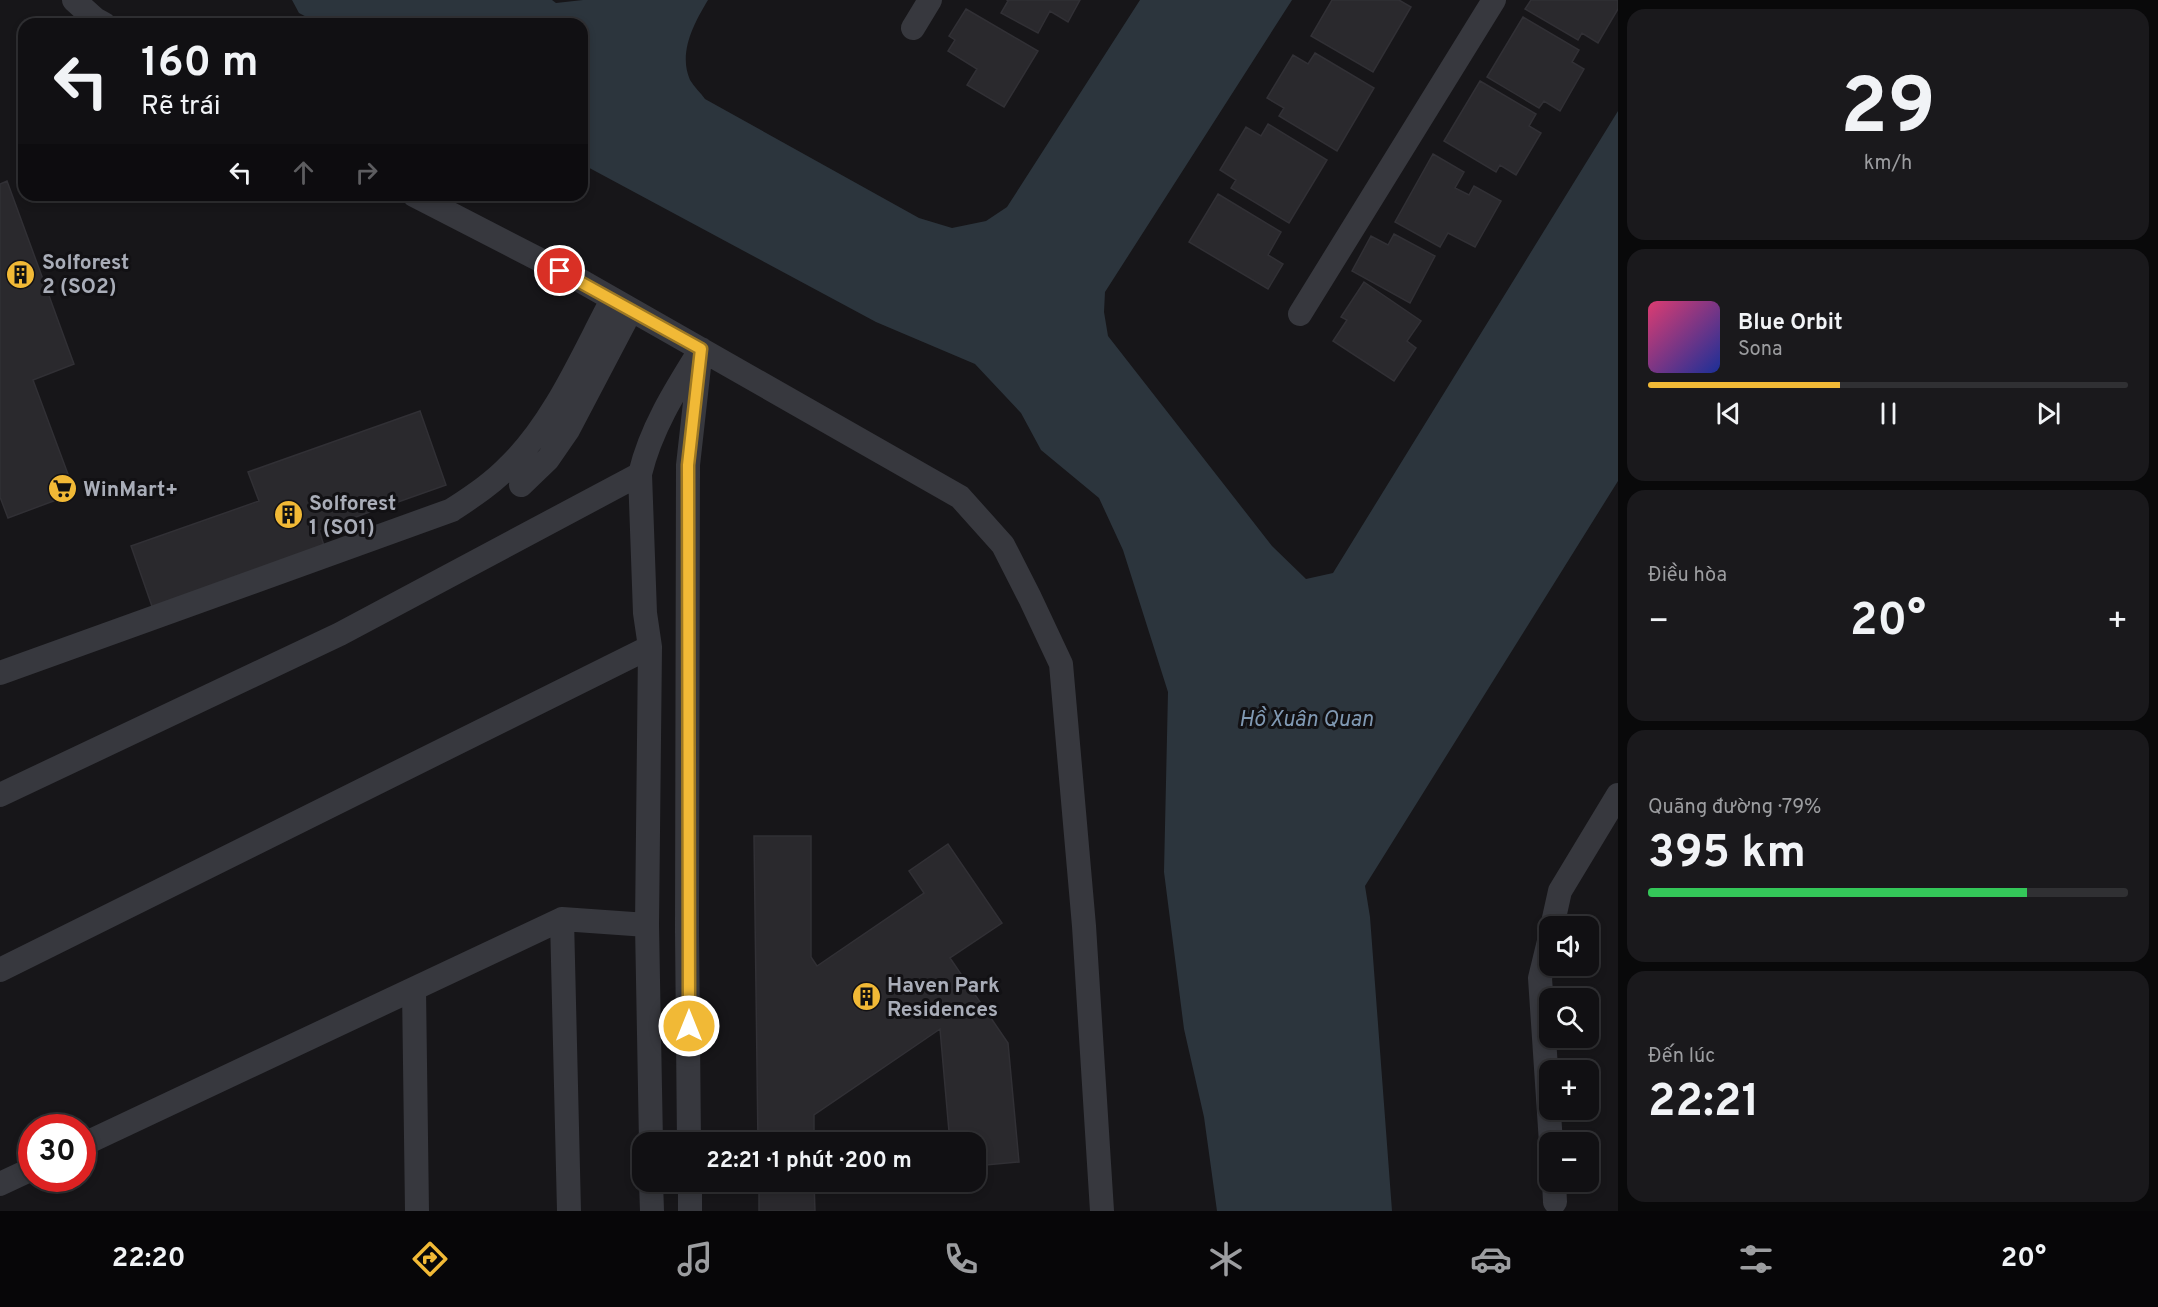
<!DOCTYPE html>
<html lang="vi">
<head>
<meta charset="utf-8">
<style>
	body { margin:0; font-family:Overpass,sans-serif; background:#1a191c; color:#f1f3f6; height:100vh; display:flex; flex-direction:column; font-size:22px; white-space:nowrap }
	* { box-sizing:border-box; margin:0 }
	p { font-size:20px; color:#9c9da0 }
	.icon { flex:none; width:33px; height:33px; fill:none; stroke:currentColor; stroke-width:2; stroke-linecap:round; stroke-linejoin:round }
	.map { position:relative; flex:1; overflow:hidden }
	.sheet { display:flex; flex-direction:column; gap:9px; padding:9px; background:#09090a; width:540px }
	.sheet>* { flex:none }
	.guide { position:absolute; left:18px; top:18px; width:570px; height:183px; border-radius:18px; box-shadow:0 3px 9px #0003,0 0 0 2px #303033; background:#111013; color:#f1f3f6; overflow:hidden }
	.tools { position:absolute; left:1539px; top:916px; display:grid; gap:12px }
	.tools a { display:grid; place-items:center; width:60px; height:60px; border-radius:12px; background:#111013; box-shadow:0 3px 9px #0003,0 0 0 2px #303033; font-size:30px }
	.speed { position:absolute; left:18px; top:1114px; display:flex; gap:12px; font-size:30px; font-weight:700; text-align:center }
	.speed>* { display:grid; place-content:center; width:78px; height:78px; border-radius:50%; background:#111013; box-shadow:0 3px 9px #0003,0 0 0 2px #303033; line-height:1 }
	.speed .limit { border:9px solid #d22; background:#fff; color:#111 }
	.pin { position:absolute; display:grid; place-items:center; width:51px; height:51px; color:#fff; margin:-26px; border:3px solid #fff; border-radius:50%; box-shadow:0 2px 6px #0007 }
	.me { position:absolute; width:66px; margin:-33px; rotate:0deg; stroke-linejoin:round; filter:drop-shadow(0 0 4px #0008) }
	.turn { display:flex; align-items:center; gap:21px; height:126px; padding:0 24px; font-size:27px }
	.turn .icon { width:78px; height:78px; stroke-width:2.5 }
	.turn b { display:block; font-size:42px; line-height:51px }
	.lanes { display:flex; align-items:center; height:57px; padding:0 24px; background:#0003; justify-content:center; gap:30px; direction:ltr }
	.lanes .off { opacity:.35 }
	.big { font-size:45px; font-weight:700; line-height:1.1 }
	.sheet .tile { flex:1; display:flex; flex-direction:column; justify-content:center; gap:9px; min-width:0; padding:0 21px; border-radius:18px; background:#1a191c }
	.sheet .dial { align-items:center; gap:0 }
	.dial b { font-size:78px; line-height:1 }
	.song { display:flex; align-items:center; gap:18px }
	.cover { width:72px; height:72px; border-radius:9px; background:linear-gradient(135deg,hsl(340 70% 55%),hsl(230 70% 35%)) }
	.played { height:6px; border-radius:3px; background:linear-gradient(90deg,#f1b936 40%,#303033 40%) }
	.keys { display:flex; justify-content:space-around; direction:ltr }
	.heat { display:flex; justify-content:space-between; align-items:center; font-size:33px; direction:ltr }
	.charge { height:9px; border-radius:4px; background:linear-gradient(90deg,#34c759 79%,#303033 0) }
	.trip { position:absolute; left:632px; top:1132px; width:354px; height:60px; border-radius:18px; background:#111013; box-shadow:0 3px 9px #0003,0 0 0 2px #303033; font-weight:700; line-height:60px; text-align:center }
	.menu { display:flex; height:96px; justify-content:space-around; align-items:center; background:#070608; color:#9c9da0 }
	.menu .icon { width:42px; height:42px }
	.menu .selected { color:#f1b936 }
	.menu b { font-size:27px; color:#f1f3f6 }
	main { display:flex; flex:1; min-height:0 }
	.map>svg:first-child { display:block }
	.water { fill:#2c353d }
	.building { fill:#2a292d; stroke:#313035; stroke-width:1.5 }
	.lines { fill:none; stroke-linecap:round; stroke-linejoin:round }
	.minor { stroke:#37383e; stroke-width:24 }
	.route-casing { stroke:#9d7823; stroke-width:15 }
	.route { stroke:#f1b936; stroke-width:10 }
	.labels { text-anchor:middle; stroke-width:6; stroke-linejoin:round; paint-order:stroke }
	.poi-label { font-size:21px; font-weight:bold; fill:#a9adb8; stroke:#121114; text-anchor:start }
	.water-label { font-size:22px; font-style:italic; fill:#8099b3; stroke:#121114 }
</style>
</head>
<body>
<main>
<div class="map">
<svg width="1618" height="1211" viewBox="0 0 1618 1211">
	<rect width="100%" height="100%" fill="#171619"/>
	<path class="water" d="M292 0H552L556 3 583 0H708C694 23 678 53 690 80 694 87 701 93 705 99L919 218 952 228 986 221 1007 207 1140 0H1292L1105 292 1104 312 1108 336 1272 546 1306 579 1333 573 1618 111V481L1365 886 1370 917 1392 1211H1217L1204 1117 1184 1029 1164 872 1168 692 1123 550 1099 498 1041 450 1021 413 975 364 876 322 582 164V24H320L299 13Z"/>
	<path class="building" d="M1007 0H1080L1068 22 1050 11 1038 33 1001 13 1008 1Z
		M1332 0H1399L1411 7 1373 72 1311 36Z
		M1531 0H1618V9L1598 43 1582 33 1578 40 1525 9Z
		M966 9 1038 51 1004 107 967 85 977 69 948 51 955 40 949 36Z
		M1523 17 1579 50 1572 62 1584 69 1560 111 1544 101 1539 108 1487 77Z
		M1315 53 1374 88 1337 151 1279 116 1284 108 1267 98 1293 55 1308 64Z
		M1480 81 1536 114 1529 126 1541 133 1516 175 1500 165 1496 172 1444 141Z
		M1268 124 1327 160 1289 223 1231 188 1236 180 1220 170 1246 127 1261 136Z
		M1433 154 1464 172 1455 188 1469 195 1474 186 1501 201 1475 247 1448 233 1440 247 1395 222Z
		M7 181 74 364 33 380 75 493 8 518 0 497V184Z
		M1218 194 1281 232 1268 255 1283 264 1268 289 1189 242Z
		M1394 234 1435 256 1410 303 1352 271 1371 236 1388 245Z
		M1364 282 1421 321 1407 341 1416 348 1394 381 1333 341 1347 320 1341 317Z
		M420 411 446 485 319 530 326 552 154 612 131 546 259 501 248 472Z
		M754 836H811V957L817 966 924 893 909 871 948 844 1002 923 950 958 1008 1043 1019 1162 975 1166V1143H950L940 1029 814 1115V1143H758Z
		M759 1182H814L815 1211H759Z"/>
	<g class="lines">
		<path class="minor" d="M74 0 95 19 104 24
			M913 28 930 0
			M414 195 581 281 960 497 1003 545 1030 598 1061 664 1084 926 1102 1211
			M1300 314 1494 0
			M521 485 548 459 568 430 631 310
			M0 673 452 510C473 496 493 483 510 465 555 421 583 354 612 300
			M0 795 340 634 640 474
			M562 919 569 1211
			M1552 927 1560 891 1618 795
			M1550 937 1540 978 1551 1143
			M0 970 650 647
			M414 989 417 1211
			M651 1143 647 925 650 647 645 613 640 474C651 428 676 389 701 349
			M689 1143 687 930 688 465 700 358
			M82 1145 562 919 647 925
			M651 1182 652 1211
			M690 1182V1211
			M1554 1182 1555 1202
			M0 1184 32 1169"/>
	</g>
	<g class="lines">
		<defs>
			<path id="route" d="M560 271 701 349 688 465 689 1026"/>
		</defs>
		<use href="#route" class="route-casing"/>
		<use href="#route" class="route"/>
	</g>
	<defs>
		<symbol id="building-disc" viewBox="-11 -11 22 22"><circle r="9.5" fill="#f1b936" stroke="#121114"/><path d="M-4-6H4V6H1V3H-1V6H-4ZM-2.5-4.3h1.7v1.8h-1.7ZM.8-4.3h1.7v1.8H.8ZM-2.5-1h1.7V.8h-1.7ZM.8-1h1.7V.8H.8Z" fill="#111"/></symbol>
		<symbol id="supermarket-disc" viewBox="-11 -11 22 22"><circle r="9.5" fill="#f1b936" stroke="#121114"/><path d="M-6-5.5h2.5l.6 2H6L4.5 2H-2.5L-4.4-4H-6ZM-1.5 3.2a1.3 1.3 0 1 0 .1 0ZM3 3.2a1.3 1.3 0 1 0 .1 0Z" fill="#111"/></symbol>
	</defs>
	<g fill-rule="evenodd">
		<use href="#building-disc" x="4" y="258" width="33" height="33"/>
		<use href="#supermarket-disc" x="46" y="472" width="33" height="33"/>
		<use href="#building-disc" x="272" y="498" width="33" height="33"/>
		<use href="#building-disc" x="850" y="980" width="33" height="33"/>
	</g>
	<g class="labels">
		<g class="poi-label">
			<text x="42" y="269">Solforest<tspan x="42" dy="24">2 (SO2)</tspan></text>
			<text x="83" y="496">WinMart+</text>
			<text x="309" y="510">Solforest<tspan x="309" dy="24">1 (SO1)</tspan></text>
			<text x="887" y="992">Haven Park<tspan x="887" dy="24">Residences</tspan></text>
		</g>
		<g class="water-label">
			<text x="1306" y="726">Hồ Xuân Quan</text>
		</g>
	</g>
</svg>
<div class="tools">
<a><svg class="icon" aria-label="sound" viewBox="0 0 24 24"><path d="M4 9h4l5-4v14l-5-4H4zM17 9q2 3 0 6"/></svg></a>
<a><svg class="icon" aria-label="search" viewBox="0 0 24 24"><circle cx="10" cy="10" r="6"/><path d="M15 15l6 6"/></svg></a>
<a>+</a>
<a>−</a>
</div>
<div class="speed"><div class="limit">30</div></div>
<div class="pin" style="left:560px;top:271px;background:#d93025"><svg class="icon" aria-label="arrive" viewBox="0 0 24 24"><path d="M6 21V4h12l-3 4 3 4H6"/></svg></div>
<svg class="me" style="left:689px;top:1026px" viewBox="-20 -20 40 40"><circle r="17" fill="#f1b936" stroke="#fff" stroke-width="3"/><path d="M0-11L8 9 0 5-8 9z" fill="#fff"/></svg>
<div class="trip">22:21 · 1 phút · 200 m</div>
<div class="guide">
<div class="turn"><svg class="icon" aria-label="left" viewBox="0 0 24 24"><path d="M17 20v-9H6M10 6l-5 5 5 5"/></svg><div><b>160 m</b>Rẽ trái</div></div>
<div class="lanes"><svg class="icon" aria-label="left" viewBox="0 0 24 24"><path d="M17 20v-9H6M10 6l-5 5 5 5"/></svg><svg class="icon off" aria-label="ahead" viewBox="0 0 24 24"><path d="M12 20V5M6 11l6-6 6 6"/></svg><svg class="icon off" aria-label="right" viewBox="0 0 24 24"><path d="M7 20v-9h11M14 6l5 5-5 5"/></svg></div>
</div>
</div>
<section class="sheet">
<div class="tile dial"><b>29</b><p>km/h</p></div>
<div class="tile">
<div class="song"><i class="cover"></i><div><b>Blue Orbit</b><p>Sona</p></div></div>
<div class="played"></div>
<div class="keys"><svg class="icon" aria-label="previous" viewBox="0 0 24 24"><path d="M18 5L8 12l10 7zM5 5v14"/></svg><svg class="icon" aria-label="pause" viewBox="0 0 24 24"><path d="M8 5v14M16 5v14"/></svg><svg class="icon" aria-label="next" viewBox="0 0 24 24"><path d="M6 5l10 7-10 7zM19 5v14"/></svg></div>
</div>
<div class="tile"><p>Điều hòa</p>
<div class="heat"><a>−</a><b class="big">20°</b><a>+</a></div>
</div>
<div class="tile"><p>Quãng đường · 79%</p><b class="big">395 km</b><div class="charge"></div></div>
<div class="tile"><p>Đến lúc</p><b class="big">22:21</b></div>
</section>
</main>
<nav class="menu">
<b>22:20</b>
<svg class="icon selected" aria-label="directions" viewBox="0 0 24 24"><path d="M12 3l9 9-9 9-9-9zM9 14v-3h6M13 9l2 2-2 2"/></svg>
<svg class="icon" aria-label="music" viewBox="0 0 24 24"><path d="M9 18V5l10-2v13"/><circle cx="6" cy="18" r="3"/><circle cx="16" cy="16" r="3"/></svg>
<svg class="icon" aria-label="phone" viewBox="0 0 24 24"><path d="M5 4h4l2 5-3 2q2 4 5 5l2-3 5 2v4C11 20 4 13 5 4z"/></svg>
<svg class="icon" aria-label="climate" viewBox="0 0 24 24"><path d="M12 3v18M4 7l16 10M4 17L20 7"/></svg>
<svg class="icon" aria-label="car" viewBox="0 0 24 24"><path d="M5 17H2v-5l4-1 3-4h7l3 4 3 1v5h-3M9 17h6M6 11h13"/><circle cx="7" cy="17" r="2"/><circle cx="17" cy="17" r="2"/></svg>
<svg class="icon" aria-label="filters" viewBox="0 0 24 24"><path d="M4 7h16M4 17h16"/><circle cx="9" cy="7" r="2"/><circle cx="15" cy="17" r="2"/></svg>
<b>20°</b>
</nav>
</body>
</html>
